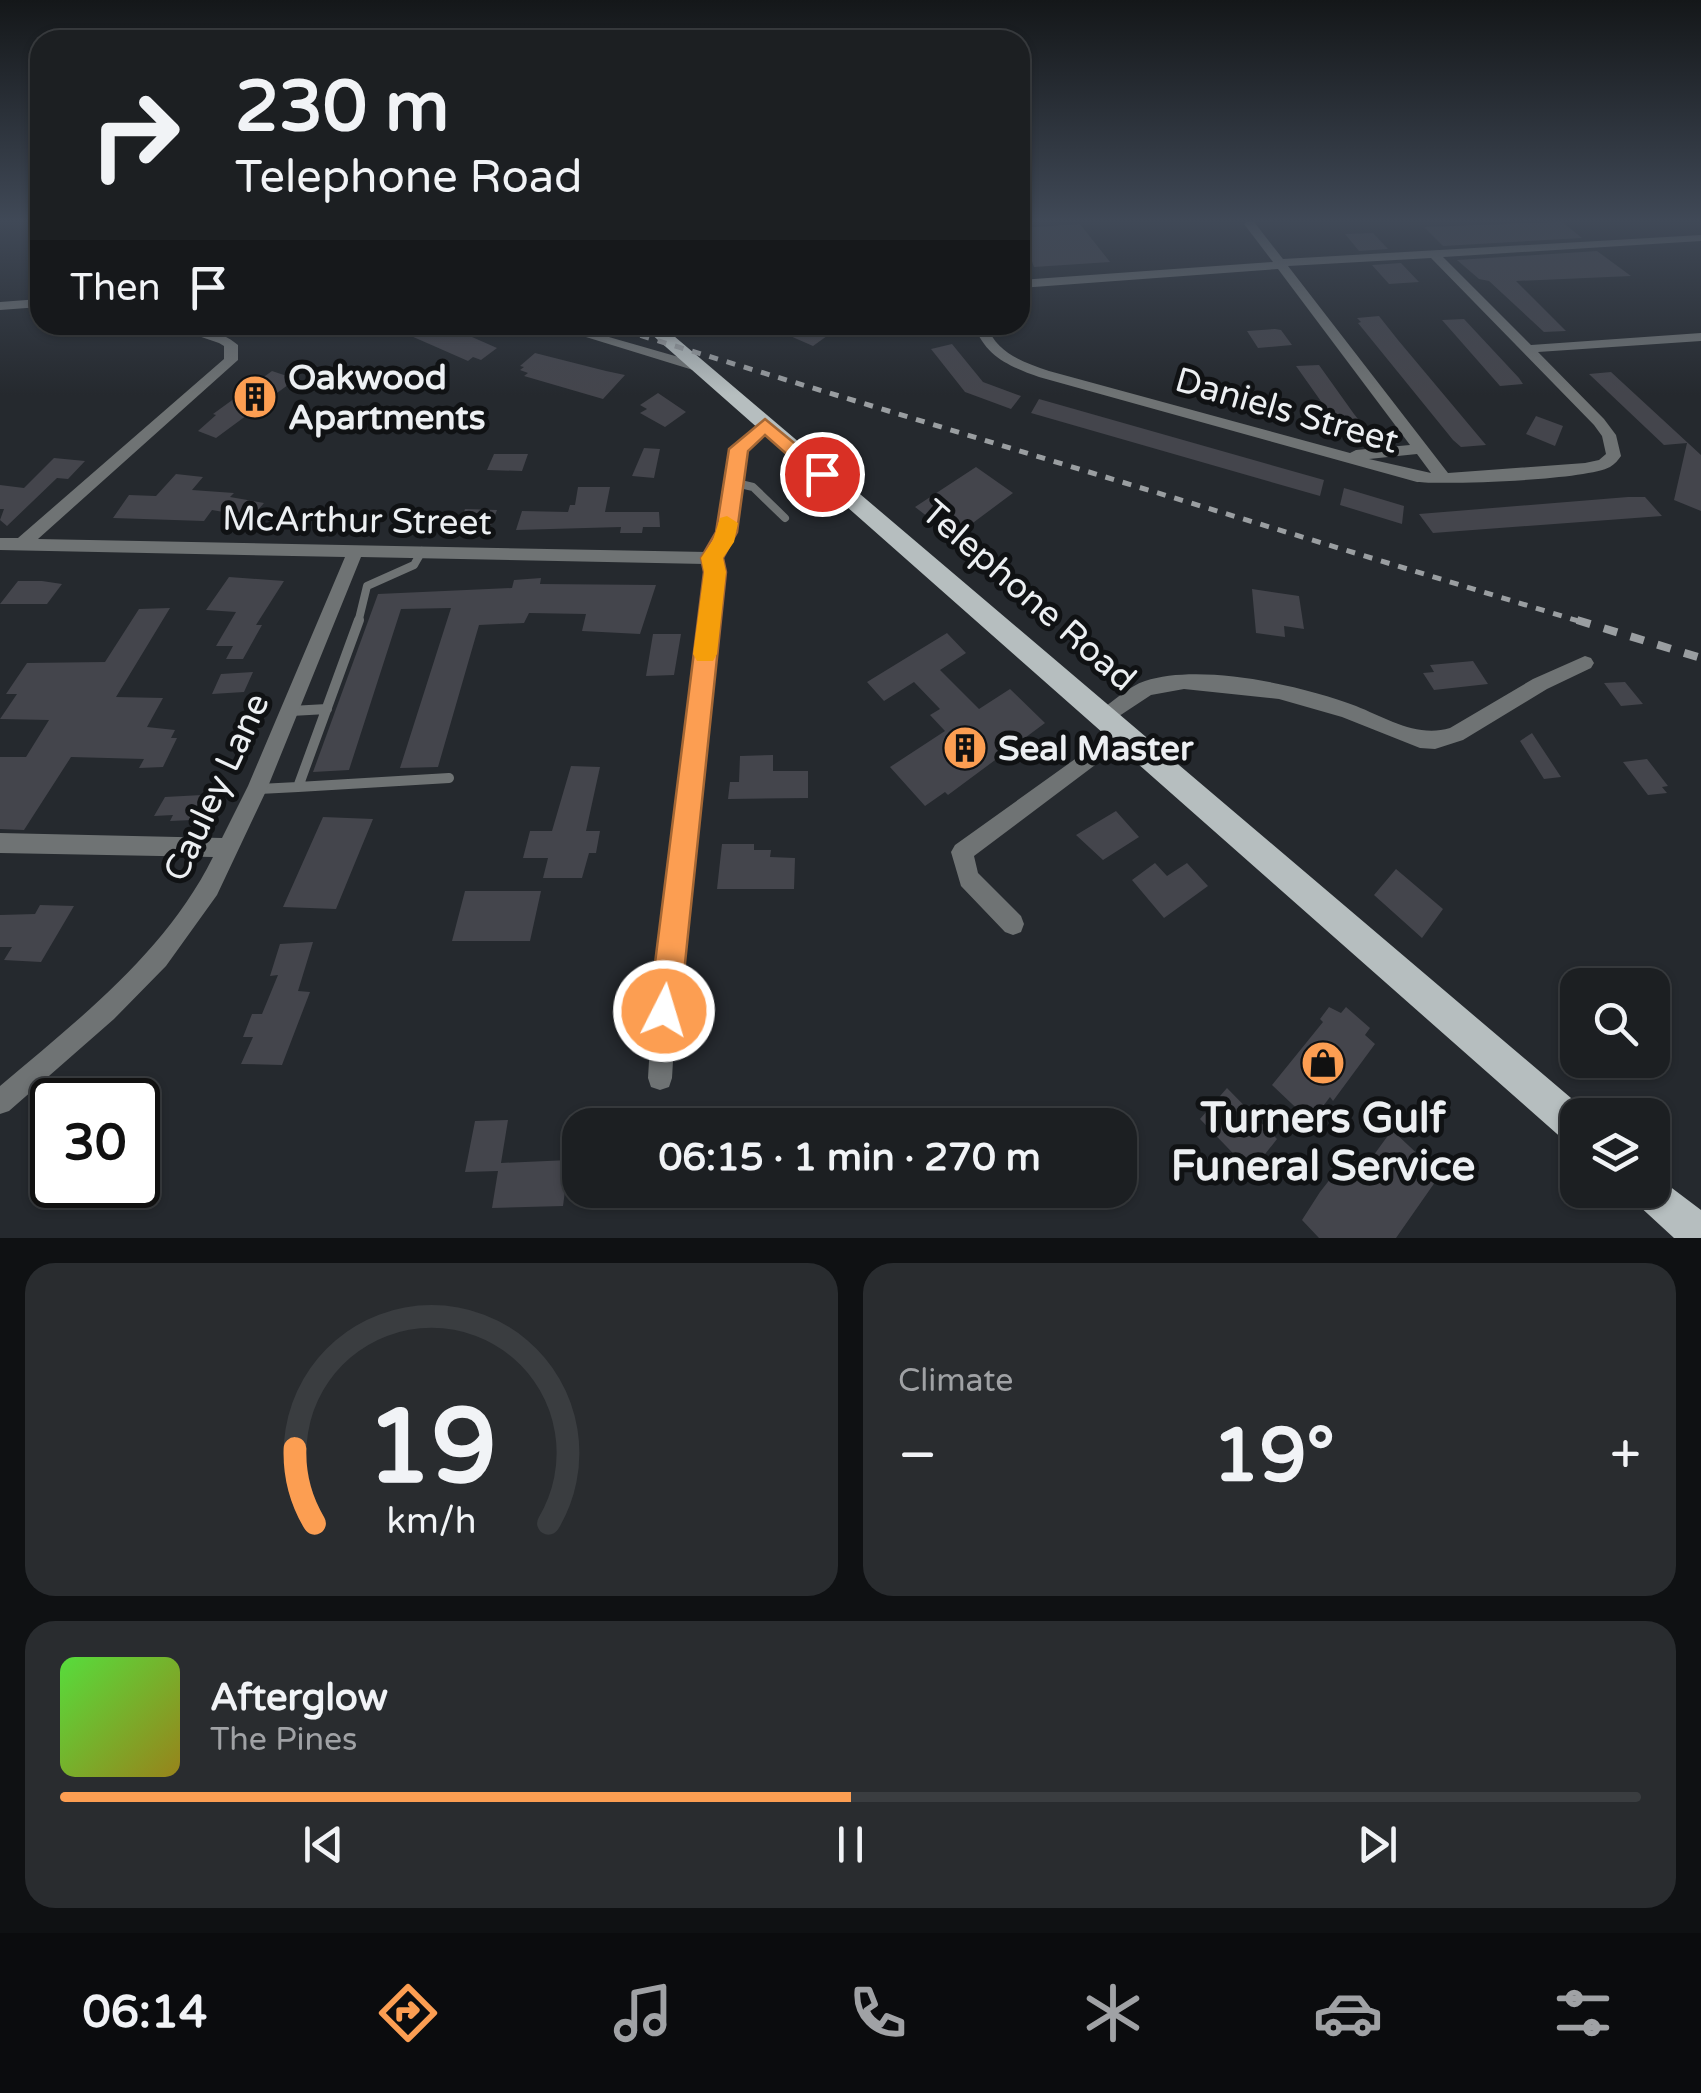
<!DOCTYPE html>
<html lang="en">
<head>
<meta charset="utf-8">
<style>
	body { margin:0; font-family:"Varela Round",sans-serif; background:#292c2f; color:#f1f3f6; height:100vh; display:flex; flex-direction:column; font-size:38px; white-space:nowrap }
	* { box-sizing:border-box; margin:0 }
	p { font-size:32px; color:#a0a2a5 }
	.icon { flex:none; width:55px; height:55px; fill:none; stroke:currentColor; stroke-width:2; stroke-linecap:round; stroke-linejoin:round }
	.map { position:relative; height:1238px; overflow:hidden }
	.details { display:flex; flex-direction:column; gap:25px; padding:25px; background:#0f1113; flex:1 }
	.details>* { flex:none }
	.hud { position:absolute; left:30px; top:30px; width:1000px; height:305px; border-radius:30px; box-shadow:0 2px 8px #0004,0 0 0 2px #3a3d40; background:#1c1f22; color:#f1f3f6; overflow:hidden }
	.fabs { position:absolute; left:1560px; top:968px; display:grid; gap:20px }
	.fabs a { display:grid; place-items:center; width:110px; height:110px; border-radius:20px; background:#1c1f22; box-shadow:0 2px 8px #0004,0 0 0 2px #3a3d40; font-size:50px }
	.speed { position:absolute; left:30px; top:1078px; display:flex; gap:20px; font-size:50px; font-weight:700; text-align:center }
	.speed>* { display:grid; place-content:center; width:130px; height:130px; border-radius:50%; background:#1c1f22; box-shadow:0 2px 8px #0004,0 0 0 2px #3a3d40; line-height:1 }
	.speed .limit { border:5px solid #111; border-radius:15px; background:#fff; color:#111 }
	.pin { position:absolute; display:grid; place-items:center; width:85px; height:85px; color:#fff; margin:-42px; border:5px solid #fff; border-radius:50%; box-shadow:0 2px 10px #0007 }
	.me { position:absolute; width:110px; margin:-55px; rotate:5deg; stroke-linejoin:round; filter:drop-shadow(0 0 8px #0008) }
	.turn { display:flex; align-items:center; gap:35px; height:210px; padding:0 40px; font-size:45px }
	.turn .icon { width:130px; height:130px; stroke-width:2.5 }
	.turn b { display:block; font-size:70px; line-height:85px }
	.then { display:flex; align-items:center; height:95px; padding:0 40px; background:#0003; gap:20px; font-size:38px }
	.big { font-size:75px; font-weight:700; line-height:1.1 }
	.details .card { flex:1; display:flex; flex-direction:column; justify-content:center; gap:15px; min-width:0; padding:0 35px; border-radius:30px; background:#292c2f }
	.details .dial { align-items:center; gap:0 }
	.dial svg { height:260px; overflow:visible; fill:none; stroke:#3a3d40; stroke-width:7; stroke-linecap:round; text-anchor:middle }
	.dial text { fill:#f1f3f6; stroke:none }
	.song { display:flex; align-items:center; gap:30px }
	.cover { width:120px; height:120px; border-radius:15px; background:linear-gradient(135deg,hsl(110 70% 55%),hsl(50 70% 35%)) }
	.played { height:10px; border-radius:5px; background:linear-gradient(90deg,#fc9e52 50%,#3a3d40 50%) }
	.keys { display:flex; justify-content:space-around; direction:ltr }
	.heat { display:flex; justify-content:space-between; align-items:center; font-size:55px; direction:ltr }
	.details .tiles { flex:1; display:grid; gap:25px; grid-template-columns:1fr 1fr }
	.card:last-child { grid-column:span 2 }
	.trip { position:absolute; left:562px; top:1108px; width:575px; height:100px; border-radius:30px; background:#1c1f22; box-shadow:0 2px 8px #0004,0 0 0 2px #3a3d40; font-weight:700; line-height:100px; text-align:center }
	.tabs { display:flex; height:160px; justify-content:space-around; align-items:center; background:#0b0c0e; color:#a0a2a5 }
	.tabs .icon { width:70px; height:70px }
	.tabs .current { color:#fc9e52 }
	.tabs b { font-size:45px; color:#f1f3f6 }
	.map>svg:first-child { display:block }
	.building { fill:#44454c }
	.lines { fill:none; stroke-linecap:round; stroke-linejoin:round }
	.service-far1 { stroke:#6f7374; stroke-width:8 }
	.service { stroke:#6f7374; stroke-width:10 }
	.minor { fill:#6f7374; fill-rule:evenodd }
	.primary { fill:#b6bebf; fill-rule:evenodd }
	.rail-far1 { stroke:#9a9ea1; stroke-width:5; stroke-dasharray:9 9; stroke-linecap:butt }
	.rail { stroke:#9a9ea1; stroke-width:8; stroke-dasharray:14 14; stroke-linecap:butt }
	.route { fill:#fc9e52; stroke:#a46735; stroke-width:2.5 }
	.slow { fill:#f59e0b }
	.labels { text-anchor:middle; stroke-width:10; stroke-linejoin:round; paint-order:stroke }
	.poi-label { font-size:35px; font-weight:bold; fill:#eceff2; stroke:#101214; text-anchor:start }
	.street-label { font-size:35px; fill:#eceff2; stroke:#101214 }
	.near-poi-label { font-size:42px; font-weight:bold; fill:#eceff2; stroke:#101214 }
</style>
</head>
<body>
<div class="map">
<svg width="1701" height="1238" viewBox="0 0 1701 1238">
	<rect width="100%" height="100%" fill="#25292e"/>
	<path class="building" d="M1562 222 1582 238 1443 246 1424 227Z
		M1080 224 1110 262 1034 267 1020 228Z
		M1373 233 1388 249 1359 251 1345 234Z
		M1597 251 1631 276 1516 281 1566 331 1544 332 1489 281 1479 279 1457 260Z
		M1401 263 1419 282 1389 284 1372 265Z
		M1379 316 1398 340 1486 445 1461 447 1453 440 1358 323 1361 322 1357 318Z
		M1464 319 1519 378 1523 384 1500 386 1442 320Z
		M386 325H474L463 333 497 348 481 360 473 357 468 361Z
		M765 325H802L827 336 813 346Z
		M1275 329 1281 330 1292 345 1258 348 1247 331Z
		M952 344 983 382 1021 396 1011 409 965 392 931 349Z
		M535 353 606 371 625 375 603 399 524 376 528 373 520 370 524 367 520 366Z
		M1319 365 1354 414 1366 429 1342 431 1296 366Z
		M272 371 296 379 216 438 198 431 216 415 213 414Z
		M1611 372 1701 455V511L1674 500 1687 443 1664 445 1589 374Z
		M658 393 686 412 665 427 640 413 647 409 640 405Z
		M1039 399 1324 480 1320 496 1031 413Z
		M1536 416 1563 426 1555 446 1526 434Z
		M644 448 660 449 654 478 632 476Z
		M494 454H528L522 471 487 470Z
		M54 458 85 461 68 479 57 478 7 526 0 520 4 509H0V485L24 488Z
		M976 467 1013 493 954 537 915 507Z
		M176 474 203 477 192 490 234 493 230 497 264 503 252 517 212 510 204 521 113 518 129 495 156 496Z
		M578 487H610L605 512H659L660 527H643L642 533H620L621 527 516 530 522 511 568 512 570 505H575Z
		M1344 488 1404 506 1402 524 1340 505Z
		M1628 497H1645L1662 516 1433 533 1419 514Z
		M465 509 497 510 491 525H459Z
		M229 577 284 581 256 625H262L243 659H226L233 646H216L236 612 206 610Z
		M541 578 540 584 656 585 640 634 582 631 586 614 529 613 524 623 479 625 438 767 400 768 451 608 401 609 349 770 313 772 378 594 512 588 514 580Z
		M18 581H42L62 584 47 604H0Z
		M1252 589 1299 596 1304 629 1284 626 1285 637 1256 633Z
		M170 608 116 697 163 698 147 727 175 730 171 738H177L163 767 139 768 144 759 71 757 24 830 0 829V757H26L49 720 0 719 17 694H6L27 663 105 662 139 609Z
		M947 633 966 653 940 670 979 709 1010 689 1045 723 948 795 945 792 925 806 890 767 945 731 930 715 940 709 914 682 884 701 867 682Z
		M653 634H681L674 675 646 676Z
		M1473 661 1488 684 1434 690 1423 673 1434 672 1430 665Z
		M253 672 244 692 212 694 221 674Z
		M1625 682 1643 704 1621 706 1604 683Z
		M1532 733 1561 777 1544 779 1520 741Z
		M773 755V771H808V798L728 799 730 782H739L740 756Z
		M1647 759 1668 786 1662 787 1667 793 1648 795 1623 762Z
		M571 766 600 767 586 831H600L596 853H589L582 878H543L548 858H523L530 831H552Z
		M202 795 192 820 170 821 173 815 154 816 165 797Z
		M1116 811 1139 837 1103 860 1076 835Z
		M323 817 373 819 336 909 283 907Z
		M722 844H754V850H771L770 857 795 858 794 889H717Z
		M1155 863 1167 876 1187 863 1208 886 1164 918 1132 880Z
		M1396 869 1443 909 1422 938 1374 895Z
		M465 891H541L530 941H452Z
		M40 905 74 906 41 962 4 960 12 947H0V915L35 914Z
		M313 942 298 991 310 992 282 1065 241 1064 253 1037H243L252 1014H262L278 975 270 976 280 944Z
		M1329 1007 1341 1013 1346 1007 1370 1028 1365 1035 1375 1044 1333 1101 1330 1097 1311 1122 1272 1085 1323 1022 1320 1019Z
		M1227 1088 1277 1139 1251 1172 1200 1119Z
		M508 1120 501 1163 569 1160 563 1206 492 1208 498 1171 465 1172 475 1121Z
		M1392 1130 1440 1175 1396 1238H1319L1302 1220 1320 1192 1338 1169 1350 1181 1357 1171 1360 1174Z"/>
	<g class="lines">
		<path class="service-far1" d="M732 482 753 487 785 518
			M358 623 367 586 414 565 422 551"/>
		<path class="service" d="M291 711 327 709
			M298 787 449 778
			M259 789 298 787 359 620"/>
		<path class="minor" d="M1246 222H1254L1283 259 1701 235V241L1443 257 1531 345 1701 333V341L1538 352 1604 419 1616 435 1621 456C1618 460 1615 464 1610 467 1587 480 1448 485 1417 482L1039 377C1009 366 986 357 974 325H986C998 354 1021 361 1049 371L1350 453 1356 450 1410 445 1278 269 1020 288V280L1273 262 1244 224ZM1431 258 1594 425 1602 436 1606 454 1599 460 1585 463 1448 473 1288 266ZM1417 454 1431 473 1369 459Z
			M40 299V307L0 310V302Z
			M166 325C189 325 220 329 238 345V360L38 539 707 552 718 532 731 449 760 422H770V428L745 451 734 532 720 558 723 572 678 977 672 1078 669 1087 660 1090 651 1087 648 1078 654 977 707 572 705 564 361 557 267 789 217 895 166 966 114 1019 9 1111 0 1114V1086C79 1019 166 952 213 857L0 853V833L222 838 248 786 345 557 0 550V538H18L224 359V346L219 343Z
			M547 325H567L703 364 705 367 698 371 693 370Z
			M1585 656 1591 658 1594 663 1591 668 1547 689 1463 740 1435 749 1420 748 1342 717 1279 699 1184 689 1151 695 1107 724 1100 722 1098 716 1100 710C1114 701 1129 686 1145 681 1201 663 1301 685 1356 706 1386 718 1417 738 1450 728L1533 679Z
			M1124 724 1131 726 1134 732 1131 738 974 856 978 873 1021 916 1024 924 1021 932 1013 935 1005 932 961 886 951 852 955 845Z"/>
		<path class="primary" d="M641 325H661L1591 1115H1578V1146L1565 1141Z
			M1652 1173 1701 1210V1238H1674L1636 1203 1630 1190H1652Z"/>
		<path class="rail-far1" d="M606 325 1585 623"/>
		<path class="rail" d="M1577 620 1701 658"/>
	</g>
	<linearGradient id="sky" x2="0" y2="1"><stop stop-color="#141719"/><stop offset="0.56" stop-color="#404957"/><stop offset="1" stop-color="#404957" stop-opacity="0"/></linearGradient>
	<rect width="1701" height="395" fill="url(#sky)"/>
	<path class="route" d="M765 419 832 474 822 480 815 479 765 435 748 451 737 532 723 558 726 572 680 1011 675 1022 664 1026 653 1022 649 1011 704 572 701 558 716 532 729 449Z"/>
	<path class="slow" d="M727 516 738 523 734 542 723 558 726 572 717 654 713 661H697L693 654 704 572 701 558 713 540 720 518Z"/>
	<defs>
		<symbol id="building-disc" viewBox="-11 -11 22 22"><circle r="9.5" fill="#fc9e52" stroke="#101214"/><path d="M-4-6H4V6H1V3H-1V6H-4ZM-2.5-4.3h1.7v1.8h-1.7ZM.8-4.3h1.7v1.8H.8ZM-2.5-1h1.7V.8h-1.7ZM.8-1h1.7V.8H.8Z" fill="#111"/></symbol>
		<symbol id="shop-disc" viewBox="-11 -11 22 22"><circle r="9.5" fill="#fc9e52" stroke="#101214"/><path d="M-5-2.5h2.3a2.7 3.5 0 0 1 5.4 0H5L5.5 6h-11ZM-1.5-2.5h3a1.5 2.3 0 0 0-3 0Z" fill="#111"/></symbol>
	</defs>
	<g fill-rule="evenodd">
		<use href="#building-disc" x="230" y="372" width="50" height="50"/>
		<use href="#building-disc" x="940" y="723" width="50" height="50"/>
		<use href="#shop-disc" x="1298" y="1038" width="50" height="50"/>
	</g>
	<g class="labels">
		<g class="poi-label">
			<text x="288" y="389">Oakwood<tspan x="288" dy="40">Apartments</tspan></text>
			<text x="998" y="760">Seal Master</text>
		</g>
		<g class="street-label">
			<text transform="translate(1287 410) rotate(16)" y="12">Daniels Street</text>
			<text transform="translate(357 520) rotate(1)" y="12">McArthur Street</text>
			<text transform="translate(1029 595) rotate(41)" y="12">Telephone Road</text>
			<text transform="translate(216 787) rotate(-65)" y="12">Cauley Lane</text>
		</g>
		<g class="near-poi-label">
			<text x="1323" y="1132">Turners Gulf<tspan x="1323" dy="48">Funeral Service</tspan></text>
		</g>
	</g>
</svg>
<div class="fabs">
<a><svg class="icon" aria-label="search" viewBox="0 0 24 24"><circle cx="10" cy="10" r="6"/><path d="M15 15l6 6"/></svg></a>
<a><svg class="icon" aria-label="layers" viewBox="0 0 24 24"><path d="M12 4l9 5-9 5-9-5zM3 14l9 5 9-5"/></svg></a>
</div>
<div class="speed"><div class="limit">30</div></div>
<div class="pin" style="left:822px;top:474px;background:#d93025"><svg class="icon" aria-label="arrive" viewBox="0 0 24 24"><path d="M6 21V4h12l-3 4 3 4H6"/></svg></div>
<svg class="me" style="left:664px;top:1011px" viewBox="-20 -20 40 40"><circle r="17" fill="#fc9e52" stroke="#fff" stroke-width="3"/><path d="M0-11L8 9 0 5-8 9z" fill="#fff"/></svg>
<div class="trip">06:15 · 1 min · 270 m</div>
<div class="hud">
<div class="turn"><svg class="icon" aria-label="right" viewBox="0 0 24 24"><path d="M7 20v-9h11M14 6l5 5-5 5"/></svg><div><b>230 m</b>Telephone Road</div></div>
<div class="then">Then<svg class="icon" aria-label="arrive" viewBox="0 0 24 24"><path d="M6 21V4h12l-3 4 3 4H6"/></svg></div>
</div>
</div>
<section class="details">
<div class="tiles">
<div class="card dial"><svg viewBox="0 0 100 80">
<path d="M14 69A42 42 0 1 1 86 69"/>
<path d="M14 69A42 42 0 0 1 8 46" stroke="#fc9e52"/>
<text x="50" y="56" font-size="32" font-weight="700">19</text>
<text x="50" y="72" font-size="11">km/h</text>
</svg></div>
<div class="card"><p>Climate</p>
<div class="heat"><a>−</a><b class="big">19°</b><a>+</a></div>
</div>
<div class="card">
<div class="song"><i class="cover"></i><div><b>Afterglow</b><p>The Pines</p></div></div>
<div class="played"></div>
<div class="keys"><svg class="icon" aria-label="previous" viewBox="0 0 24 24"><path d="M18 5L8 12l10 7zM5 5v14"/></svg><svg class="icon" aria-label="pause" viewBox="0 0 24 24"><path d="M8 5v14M16 5v14"/></svg><svg class="icon" aria-label="next" viewBox="0 0 24 24"><path d="M6 5l10 7-10 7zM19 5v14"/></svg></div>
</div>
</div>
</section>
<nav class="tabs">
<b>06:14</b>
<svg class="icon current" aria-label="directions" viewBox="0 0 24 24"><path d="M12 3l9 9-9 9-9-9zM9 14v-3h6M13 9l2 2-2 2"/></svg>
<svg class="icon" aria-label="music" viewBox="0 0 24 24"><path d="M9 18V5l10-2v13"/><circle cx="6" cy="18" r="3"/><circle cx="16" cy="16" r="3"/></svg>
<svg class="icon" aria-label="phone" viewBox="0 0 24 24"><path d="M5 4h4l2 5-3 2q2 4 5 5l2-3 5 2v4C11 20 4 13 5 4z"/></svg>
<svg class="icon" aria-label="climate" viewBox="0 0 24 24"><path d="M12 3v18M4 7l16 10M4 17L20 7"/></svg>
<svg class="icon" aria-label="car" viewBox="0 0 24 24"><path d="M5 17H2v-5l4-1 3-4h7l3 4 3 1v5h-3M9 17h6M6 11h13"/><circle cx="7" cy="17" r="2"/><circle cx="17" cy="17" r="2"/></svg>
<svg class="icon" aria-label="filters" viewBox="0 0 24 24"><path d="M4 7h16M4 17h16"/><circle cx="9" cy="7" r="2"/><circle cx="15" cy="17" r="2"/></svg>
</nav>
</body>
</html>
